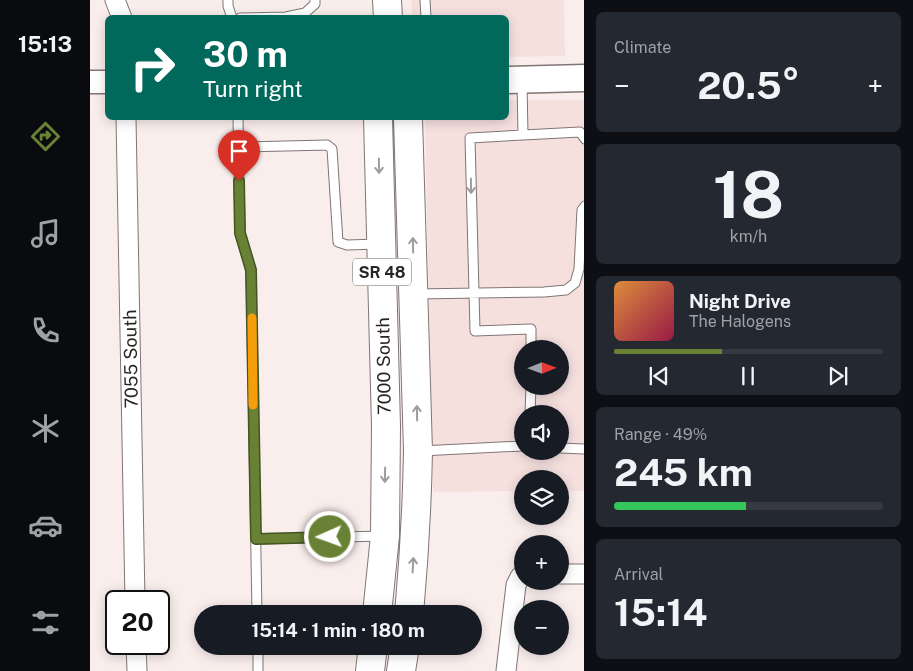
<!DOCTYPE html>
<html lang="en">
<head>
<meta charset="utf-8">
<style>
	body { margin:0; font-family:"Public Sans",sans-serif; background:#242831; color:#f1f3f6; height:100vh; display:flex; flex-direction:column; font-size:19px; white-space:nowrap }
	* { box-sizing:border-box; margin:0 }
	p { font-size:16px; color:#9ea1a6 }
	.icon { flex:none; width:28px; height:28px; fill:none; stroke:currentColor; stroke-width:2; stroke-linecap:round; stroke-linejoin:round }
	.map { position:relative; flex:1; overflow:hidden }
	.sheet { display:flex; flex-direction:column; gap:12px; padding:12px; background:#0d0f14; width:329px }
	.sheet>* { flex:none }
	.top-card { position:absolute; left:15px; top:15px; width:404px; height:105px; border-radius:8px; box-shadow:0 2px 12px #0003; background:#00695c; color:#fff; overflow:hidden }
	.needle { width:32px; rotate:89deg }
	.buttons { position:absolute; left:424px; top:340px; display:grid; gap:10px }
	.buttons a { display:grid; place-items:center; width:55px; height:55px; border-radius:50%; background:#171b24; box-shadow:0 2px 12px #0003; font-size:25px }
	.speed { position:absolute; left:15px; top:590px; display:flex; gap:10px; font-size:25px; font-weight:700; text-align:center }
	.speed>* { display:grid; place-content:center; width:65px; height:65px; border-radius:50%; background:#171b24; box-shadow:0 2px 12px #0003; line-height:1 }
	.speed .limit { border:2px solid #111; border-radius:8px; background:#fff; color:#111 }
	.pin { position:absolute; display:grid; place-items:center; width:42px; height:42px; color:#fff; margin:-51px -21px; border-radius:50% 50% 50% 0; rotate:-45deg; box-shadow:0 0 5px #0007 }
	.pin .icon { rotate:45deg }
	.me { position:absolute; width:55px; margin:-28px; rotate:268deg; stroke-linejoin:round; filter:drop-shadow(0 0 4px #0008) }
	.turn { display:flex; align-items:center; gap:18px; height:105px; padding:0 15px; font-size:22px }
	.turn .icon { width:65px; height:65px; stroke-width:2.5 }
	.turn b { display:block; font-size:35px; line-height:42px }
	.big { font-size:38px; font-weight:700; line-height:1.1 }
	.sheet .card { flex:1; display:flex; flex-direction:column; justify-content:center; gap:8px; min-width:0; padding:0 18px; border-radius:8px; background:#242831 }
	.sheet .dial { align-items:center; gap:0 }
	.dial b { font-size:65px; line-height:1 }
	.song { display:flex; align-items:center; gap:15px }
	.cover { width:60px; height:60px; border-radius:8px; background:linear-gradient(135deg,hsl(30 70% 55%),hsl(340 70% 35%)) }
	.played { height:5px; border-radius:2px; background:linear-gradient(90deg,#698134 40%,#363941 40%) }
	.keys { display:flex; justify-content:space-around; direction:ltr }
	.heat { display:flex; justify-content:space-between; align-items:center; font-size:28px; direction:ltr }
	.charge { height:8px; border-radius:4px; background:linear-gradient(90deg,#34c759 49%,#363941 0) }
	.trip { position:absolute; left:104px; top:605px; width:288px; height:50px; border-radius:25px; background:#171b24; box-shadow:0 2px 12px #0003; font-weight:700; line-height:50px; text-align:center }
	main { display:flex; flex:1; min-height:0 }
	.menu { display:flex; flex-direction:column; width:90px; justify-content:space-around; align-items:center; background:#090b0e; color:#9ea1a6 }
	.menu .icon { width:35px; height:35px }
	.menu .current { color:#698134 }
	.menu b { font-size:22px; color:#f1f3f6 }
	.map>svg:first-child { display:block }
	.built { fill:#f5e0de; fill-rule:evenodd }
	.lines { fill:none; stroke-linecap:round; stroke-linejoin:round }
	.service-casing { stroke:#807574; stroke-width:11 }
	.minor-casing { stroke:#807574; stroke-width:21 }
	.tertiary-casing { stroke:#807574; stroke-width:25 }
	.secondary-casing { stroke:#807574; stroke-width:29 }
	.primary-casing { stroke:#807574; stroke-width:30 }
	.service { stroke:#fff; stroke-width:9 }
	.minor { stroke:#fff; stroke-width:19 }
	.tertiary { stroke:#fff; stroke-width:22 }
	.secondary { stroke:#fff; stroke-width:26 }
	.primary { stroke:#fff; stroke-width:28 }
	.oneway { stroke:#9f9d9c }
	.route-casing { stroke:#445422; stroke-width:12 }
	.route { stroke:#698134; stroke-width:9 }
	.slow { stroke:#f59e0b; stroke-width:9 }
	.labels { text-anchor:middle; stroke-width:4.5; stroke-linejoin:round; paint-order:stroke }
	.shield { fill:#fff; stroke:#696666; stroke-width:1 }
	.shield-label { font-size:16px; font-weight:bold; fill:#292524 }
	.street-label { font-size:18px; fill:#292524; stroke:#fff }
</style>
</head>
<body>
<main>
<nav class="menu">
<b>15:13</b>
<svg class="icon current" aria-label="directions" viewBox="0 0 24 24"><path d="M12 3l9 9-9 9-9-9zM9 14v-3h6M13 9l2 2-2 2"/></svg>
<svg class="icon" aria-label="music" viewBox="0 0 24 24"><path d="M9 18V5l10-2v13"/><circle cx="6" cy="18" r="3"/><circle cx="16" cy="16" r="3"/></svg>
<svg class="icon" aria-label="phone" viewBox="0 0 24 24"><path d="M5 4h4l2 5-3 2q2 4 5 5l2-3 5 2v4C11 20 4 13 5 4z"/></svg>
<svg class="icon" aria-label="climate" viewBox="0 0 24 24"><path d="M12 3v18M4 7l16 10M4 17L20 7"/></svg>
<svg class="icon" aria-label="car" viewBox="0 0 24 24"><path d="M5 17H2v-5l4-1 3-4h7l3 4 3 1v5h-3M9 17h6M6 11h13"/><circle cx="7" cy="17" r="2"/><circle cx="17" cy="17" r="2"/></svg>
<svg class="icon" aria-label="filters" viewBox="0 0 24 24"><path d="M4 7h16M4 17h16"/><circle cx="9" cy="7" r="2"/><circle cx="15" cy="17" r="2"/></svg>
</nav>
<div class="map">
<svg width="495" height="671" viewBox="0 0 495 671">
	<rect width="100%" height="100%" fill="#faeeed"/>
	<path class="built" d="M321 0H474L475 56 416 57V18L322 17Z
		M416 100H494V491H470V479H432V491L343 492 335 122 336 118H416ZM432 349H470V386H432ZM432 414H470V451H432Z"/>
	<g class="lines">
		<defs>
			<path id="service" d="M138 0V6L142 18
				M335 0 336 18
				M150 18 196 17 215 13 225 4V0
				M432 83 433 135 490 132 495 139
				M148 118 150 233 161 270 167 614
				M433 135 380 138 385 331 441 329V349
				M148 147 237 145 242 149 248 242 257 245 289 244
				M326 294 454 292 476 290 485 283 489 269 492 210 495 206
				M440 414 441 386
				M470 448 495 449
				M330 451 432 446
				M166 539 293 536
				M168 646V671"/>
			<path id="minor" d="M25 0 32 18
				M36 118 45 601
				M470 574H495
				M46 644 47 671
				M416 671 426 585 430 577 432 576"/>
			<path id="tertiary" d="M0 82H18"/>
			<path id="secondary" d="M416 80 495 78"/>
			<path id="primary" d="M297 0 298 18
				M318 118 328 451C327 505 324 559 319 614
				M287 614 295 536 296 426 288 118
				M280 671 283 646
				M311 671 315 646"/>
		</defs>
		<use href="#service" class="service-casing"/>
		<use href="#minor" class="minor-casing"/>
		<use href="#tertiary" class="tertiary-casing"/>
		<use href="#secondary" class="secondary-casing"/>
		<use href="#primary" class="primary-casing"/>
		<use href="#service" class="service"/>
		<use href="#minor" class="minor"/>
		<use href="#tertiary" class="tertiary"/>
		<use href="#secondary" class="secondary"/>
		<use href="#primary" class="primary"/>
	</g>
	<defs><path id="oneway-shaft" d="M-6 0H5M1.5-3L5.5 0L1.5 3" fill="none" stroke-width="1.6" stroke-linecap="round" stroke-linejoin="round" transform="scale(1.25)"/></defs>
	<g class="oneway">
		<use href="#oneway-shaft" transform="translate(289 166) rotate(89)"/>
		<use href="#oneway-shaft" transform="translate(381 186) rotate(89)"/>
		<use href="#oneway-shaft" transform="translate(323 245) rotate(-91)"/>
		<use href="#oneway-shaft" transform="translate(327 413) rotate(-91)"/>
		<use href="#oneway-shaft" transform="translate(295 475) rotate(91)"/>
		<use href="#oneway-shaft" transform="translate(323 565) rotate(-87)"/>
	</g>
	<g class="lines">
		<defs>
			<path id="route" d="M149 181 150 233 161 270 166 539 240 537"/>
		</defs>
		<use href="#route" class="route-casing"/>
		<use href="#route" class="route"/>
		<path class="slow" d="M162 318 163 405"/>
	</g>
	<g class="labels">
		<rect class="shield" x="263" y="258.5" width="58" height="27" rx="4"/>
		<g class="shield-label">
			<text x="292" y="278">SR 48</text>
		</g>
		<g class="street-label">
			<text transform="translate(41 359) rotate(-91)" y="6">7055 South</text>
			<text transform="translate(294 366) rotate(-91)" y="6">7000 South</text>
		</g>
	</g>
</svg>
<div class="buttons">
<a><svg class="needle" viewBox="-14 -14 28 28"><path d="M0-13l5 13h-10z" fill="#e53935"/><path d="M0 13l5-13h-10z" fill="#9ea1a6"/></svg></a>
<a><svg class="icon" aria-label="sound" viewBox="0 0 24 24"><path d="M4 9h4l5-4v14l-5-4H4zM17 9q2 3 0 6"/></svg></a>
<a><svg class="icon" aria-label="layers" viewBox="0 0 24 24"><path d="M12 4l9 5-9 5-9-5zM3 14l9 5 9-5"/></svg></a>
<a>+</a>
<a>−</a>
</div>
<div class="speed"><div class="limit">20</div></div>
<div class="pin" style="left:149px;top:181px;background:#d93025"><svg class="icon" aria-label="arrive" viewBox="0 0 24 24"><path d="M6 21V4h12l-3 4 3 4H6"/></svg></div>
<svg class="me" style="left:240px;top:537px" viewBox="-20 -20 40 40"><circle r="17" fill="#698134" stroke="#fff" stroke-width="3"/><path d="M0-11L8 9 0 5-8 9z" fill="#fff"/></svg>
<div class="trip">15:14 · 1 min · 180 m</div>
<div class="top-card">
<div class="turn"><svg class="icon" aria-label="right" viewBox="0 0 24 24"><path d="M7 20v-9h11M14 6l5 5-5 5"/></svg><div><b>30 m</b>Turn right</div></div>
</div>
</div>
<section class="sheet">
<div class="card"><p>Climate</p>
<div class="heat"><a>−</a><b class="big">20.5°</b><a>+</a></div>
</div>
<div class="card dial"><b>18</b><p>km/h</p></div>
<div class="card">
<div class="song"><i class="cover"></i><div><b>Night Drive</b><p>The Halogens</p></div></div>
<div class="played"></div>
<div class="keys"><svg class="icon" aria-label="previous" viewBox="0 0 24 24"><path d="M18 5L8 12l10 7zM5 5v14"/></svg><svg class="icon" aria-label="pause" viewBox="0 0 24 24"><path d="M8 5v14M16 5v14"/></svg><svg class="icon" aria-label="next" viewBox="0 0 24 24"><path d="M6 5l10 7-10 7zM19 5v14"/></svg></div>
</div>
<div class="card"><p>Range · 49%</p><b class="big">245 km</b><div class="charge"></div></div>
<div class="card"><p>Arrival</p><b class="big">15:14</b></div>
</section>
</main>
</body>
</html>
